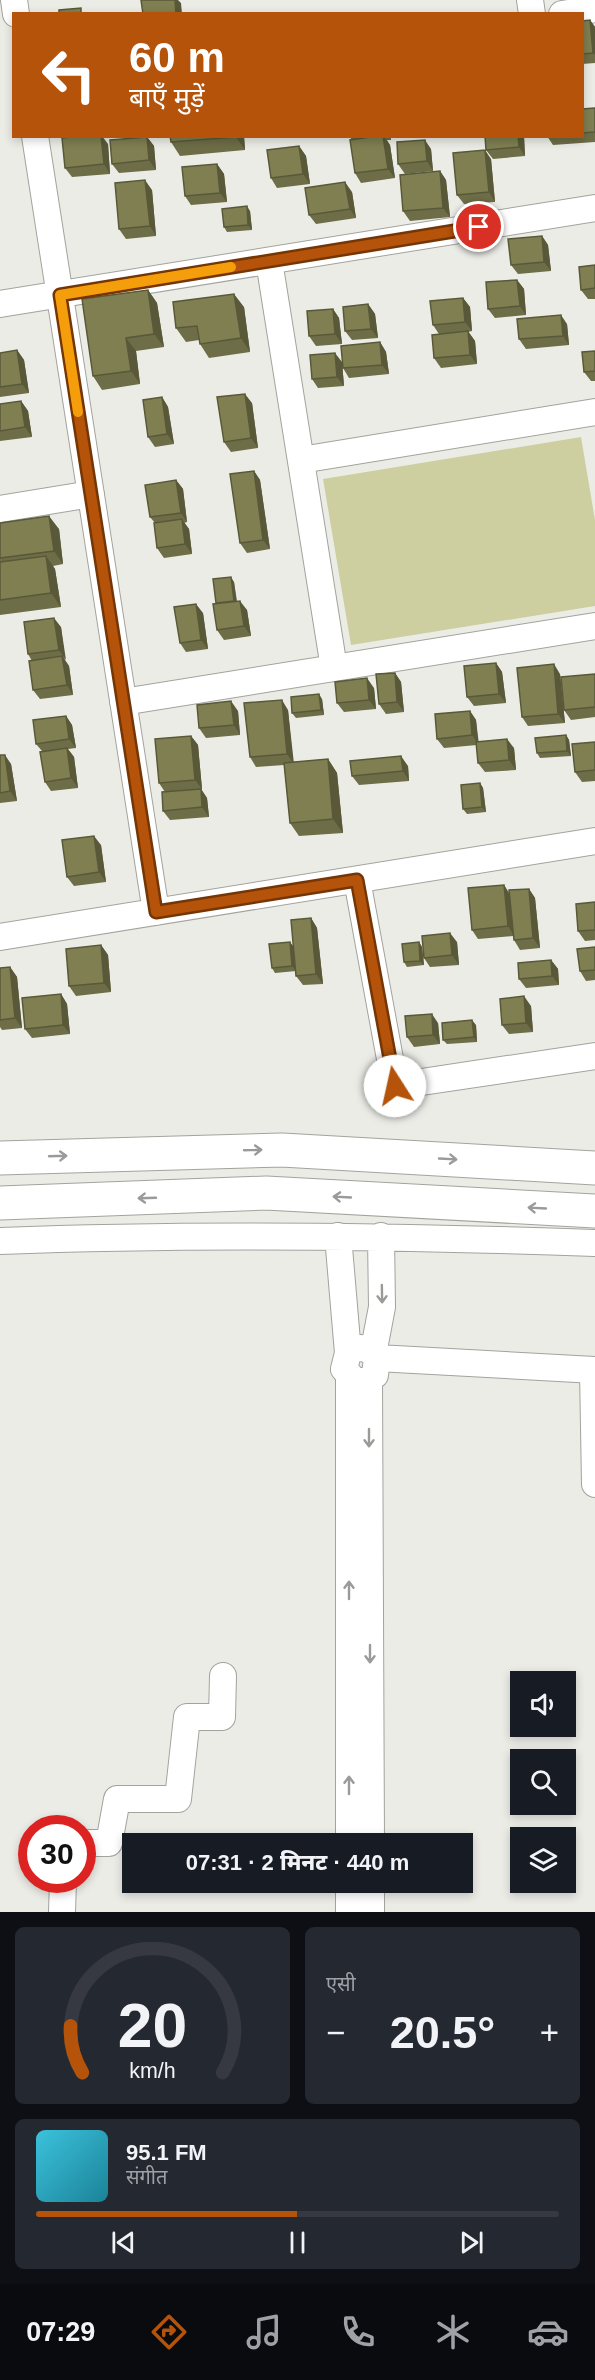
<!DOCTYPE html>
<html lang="hi">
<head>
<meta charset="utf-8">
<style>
	body { margin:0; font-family:Helvetica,"Noto Sans Devanagari",sans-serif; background:#242831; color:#f1f3f6; height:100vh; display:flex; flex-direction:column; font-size:22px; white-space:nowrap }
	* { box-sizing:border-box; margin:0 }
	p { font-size:20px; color:#9ea1a6 }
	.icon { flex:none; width:33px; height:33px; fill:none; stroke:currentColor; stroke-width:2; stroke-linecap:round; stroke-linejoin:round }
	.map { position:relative; height:1912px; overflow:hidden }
	.drawer { display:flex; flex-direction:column; gap:15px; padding:15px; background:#0d0f14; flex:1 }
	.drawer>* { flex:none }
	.top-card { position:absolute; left:12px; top:12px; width:572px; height:126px; border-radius:0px; box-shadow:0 3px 9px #0003; background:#b45309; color:#fff; overflow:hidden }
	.tools { position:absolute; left:510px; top:1671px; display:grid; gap:12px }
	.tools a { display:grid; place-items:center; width:66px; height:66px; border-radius:0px; background:#171b24; box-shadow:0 3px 9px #0003; font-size:30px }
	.speed { position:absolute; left:18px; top:1815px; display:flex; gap:12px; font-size:30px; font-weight:700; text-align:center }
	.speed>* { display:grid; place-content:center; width:78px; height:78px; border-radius:50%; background:#171b24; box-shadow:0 3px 9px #0003; line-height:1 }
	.speed .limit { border:9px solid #d22; background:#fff; color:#111 }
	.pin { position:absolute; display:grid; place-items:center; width:51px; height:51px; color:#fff; margin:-26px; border:3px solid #fff; border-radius:50%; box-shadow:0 2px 6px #0007 }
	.me { position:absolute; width:66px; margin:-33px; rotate:350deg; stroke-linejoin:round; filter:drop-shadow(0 0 4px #0008) }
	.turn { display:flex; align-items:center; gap:21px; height:126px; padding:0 18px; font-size:27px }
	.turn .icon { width:78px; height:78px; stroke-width:2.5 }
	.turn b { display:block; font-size:42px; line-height:51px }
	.big { font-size:45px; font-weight:800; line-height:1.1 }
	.drawer .tile { flex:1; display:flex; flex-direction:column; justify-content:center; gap:9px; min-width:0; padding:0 21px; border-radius:9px; background:#242831 }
	.drawer .dial { align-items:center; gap:0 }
	.dial svg { height:156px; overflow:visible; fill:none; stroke:#363941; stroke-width:7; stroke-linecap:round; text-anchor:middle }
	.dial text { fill:#f1f3f6; stroke:none }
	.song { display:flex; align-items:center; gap:18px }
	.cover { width:72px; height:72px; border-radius:9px; background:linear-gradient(135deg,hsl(190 70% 55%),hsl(190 70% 35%)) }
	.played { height:6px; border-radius:3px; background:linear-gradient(90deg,#b45309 50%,#363941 50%) }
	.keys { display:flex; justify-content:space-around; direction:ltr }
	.heat { display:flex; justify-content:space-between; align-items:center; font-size:33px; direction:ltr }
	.drawer .tiles { flex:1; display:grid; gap:15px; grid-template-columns:1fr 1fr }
	.tile:last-child { grid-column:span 2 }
	.trip { position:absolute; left:122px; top:1833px; width:351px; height:60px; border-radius:0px; background:#171b24; box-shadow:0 3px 9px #0003; font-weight:800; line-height:60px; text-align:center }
	.tabs { display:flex; height:96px; justify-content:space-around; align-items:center; background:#090b0e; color:#9ea1a6 }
	.tabs .icon { width:42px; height:42px }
	.tabs .current { color:#b45309 }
	.tabs b { font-size:27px; color:#f1f3f6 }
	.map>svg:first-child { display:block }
	.green { fill:#cecfa0 }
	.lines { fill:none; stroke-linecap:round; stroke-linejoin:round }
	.street-casing { stroke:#a3a39e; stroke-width:28 }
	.secondary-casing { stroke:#a3a39e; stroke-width:35 }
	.street { stroke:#fff; stroke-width:26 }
	.secondary { stroke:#fff; stroke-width:33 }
	.wall { fill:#6d6d47 }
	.shaded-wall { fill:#595939 }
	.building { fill:#7f7f52; stroke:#595939; stroke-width:1.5 }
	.oneway { stroke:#9a9a99 }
	.route-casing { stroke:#753606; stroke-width:15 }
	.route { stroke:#b45309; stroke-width:10 }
	.slow { stroke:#f59e0b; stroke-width:10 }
</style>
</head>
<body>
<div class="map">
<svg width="595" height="1912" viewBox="0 0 595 1912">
	<rect width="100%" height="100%" fill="#ecece7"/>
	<path class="green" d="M581 437 595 520V606L351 645 323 479Z"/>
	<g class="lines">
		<defs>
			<path id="street" d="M14 0 16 14
				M530 0 532 14
				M562 14 595 9
				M35 136 156 912
				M269 261 334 668
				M0 304 595 208
				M301 460 595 412
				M0 509 91 494
				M123 702 595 626
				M357 880 395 1086 595 1056
				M0 937 595 841
				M338 1236 348 1353
				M0 1241C198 1233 397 1236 595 1243
				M373 1354 382 1307 381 1236
				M377 1358 375 1375 366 1381H355L344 1369 348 1353C359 1345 369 1347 377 1358L595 1370
				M593 1370 595 1484
				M349 1377V1844
				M369 1380 371 1844
				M82 1843H109L117 1799H178L187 1717H222L223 1676
				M349 1882V1912
				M371 1882V1912
				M62 1912 63 1880"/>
			<path id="secondary" d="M0 1158 282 1150 595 1168
				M0 1203 266 1193 595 1211"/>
		</defs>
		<use href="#street" class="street-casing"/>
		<use href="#secondary" class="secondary-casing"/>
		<use href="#street" class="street"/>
		<use href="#secondary" class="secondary"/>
	</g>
	<path class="wall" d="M590 20 595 27V63L582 64V21Z
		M595 108V142L553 145 547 136H582V109Z
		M170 136H244L245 150 180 156 171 142Z
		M349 136H391V140H387L390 145 395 178 361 183 355 173 352 140Z
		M485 136H524L525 156 493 159 486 150Z
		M147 137 154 146 156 170 119 173 112 164Z
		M108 144 110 174 72 177 65 168Z
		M299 146 306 156 310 184 277 188 271 178Z
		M431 149 433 171 405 174 398 164Z
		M491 159 495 202 464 204 457 195Z
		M217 164 224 174 227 202 191 205 185 196Z
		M440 171 446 180 450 217 410 221 403 211Z
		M152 190 156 236 126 239 119 229Z
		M352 192 356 218 316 224 309 215Z
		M250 211 252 230 227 232 224 227Z
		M542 236 548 245 551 271 518 274 511 265Z
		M595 265V299H588L581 290Z
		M517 280 524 289 526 315 495 318 488 309Z
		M148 290 157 303 164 347 136 351 140 384 102 390 93 376Z
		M463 298 470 307 472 331 468 332 475 341 477 364 441 368 434 358 439 334 433 325Z
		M368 304 375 314 378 338 352 340 345 331Z
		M244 307 250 352 209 358 200 344 199 340 186 342 176 328Z
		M333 309 339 318 342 344 316 346 309 336Z
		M567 324 569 345 526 349 519 339Z
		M380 342 386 352 389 374 349 378 343 368Z
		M17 350 24 360 29 393 0 397V353Z
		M595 351V381H591L584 372Z
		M342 362 344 386 318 388 312 379Z
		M162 397 168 407 174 444 155 447 148 437Z
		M21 401 28 411 32 437 0 441V404Z
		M252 403 258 448 231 452 224 442Z
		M254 471 260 480 270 549 247 553 240 543Z
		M176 480 183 489 187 522 184 523 189 529 192 554 164 558 157 548 155 523 150 517Z
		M0 523 59 529 63 564 53 566 55 569 61 607 0 615Z
		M234 582 237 601 247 610 251 636 224 640 217 630Z
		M203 613 208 649 186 652 180 643Z
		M61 627 65 660 69 666 73 695 40 699 33 690 32 661 28 654Z
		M496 663 502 672 506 703 474 706 467 697Z
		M395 673 401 682 404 712 386 714 379 704Z
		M560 674 565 723 528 726 522 717Z
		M595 674V717L571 720 564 710Z
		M374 688 376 709 344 712 337 703Z
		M322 699 324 715 296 718 292 713Z
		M288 710 293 762 328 759 337 773 343 833 299 836 290 823 284 765 256 767 250 757Z
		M238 711 240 735 206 738 199 728Z
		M470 711 476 720 478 742 514 748 516 770 485 772 478 763 477 745 444 748 437 739Z
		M66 716 72 725 76 748 68 749 74 757 78 788 51 791 45 782 42 751 36 744Z
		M566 735 569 740 571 756 540 758 537 753Z
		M191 736 198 745 202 789H201L207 798 209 817 170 820 163 811 165 792 159 783Z
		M595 742V781L582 782 575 772Z
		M0 755 11 764 17 801 0 803Z
		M408 766 409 781 359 785 352 776Z
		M480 783 483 788 486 812 467 814 463 809Z
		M101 845 106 882 74 886 67 877Z
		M504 885 509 893 529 889 535 898 540 948 520 950 514 940 513 936 478 939 472 930Z
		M595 902V940L585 941 578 931Z
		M311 918 317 928 323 984 303 985 296 976V971L275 973 272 968 293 947Z
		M419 942 422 947 424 965 407 967 404 962Z
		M457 942 459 965 430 967 424 958Z
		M101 945 108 955 111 992 76 996 69 986Z
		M595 947V980L586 981 580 971Z
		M551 960 558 969 559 985 526 988 519 979Z
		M10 967 17 977 22 1028 2 1030 0 1027V968Z
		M61 994 67 1004 70 1034 32 1038 25 1029Z
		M531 1006 533 1032 509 1034 502 1025Z
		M438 1023 440 1044 414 1047 407 1037Z
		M476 1025 477 1042 447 1044 443 1040Z"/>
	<path class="shaded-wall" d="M175 0H178L181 3 182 14H176Z
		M590 20 595 27V55L593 53Z
		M101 136H102L108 144 110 174 104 164Z
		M244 136 245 150 236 137Z
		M383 136 390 145 395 178 388 169Z
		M518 136H524L525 156 519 147Z
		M147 137 154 146 156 170 149 160Z
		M425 140 431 149 433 171 427 161Z
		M299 146 306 156 310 184 303 174Z
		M485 150 491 159 495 202 489 192Z
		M217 164 224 174 227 202 220 193Z
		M440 171 446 180 450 217 443 208Z
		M145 180 152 190 156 236 150 226Z
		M345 182 352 192 356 218 350 209Z
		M247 206 250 211 252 230 248 225Z
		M542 236 548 245 551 271 544 262Z
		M517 280 524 289 526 315 520 306Z
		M148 290 157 303 164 347 154 334Z
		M234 294 244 307 250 352 241 338Z
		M463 298 470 307 472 331 465 322Z
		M368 304 375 314 378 338 371 329Z
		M333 309 339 318 342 344 335 334Z
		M561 315 567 324 569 345 563 336Z
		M468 331 475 341 477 364 470 355Z
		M126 338 136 351 140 384 131 371Z
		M380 342 386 352 389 374 382 365Z
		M17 350 24 360 29 393 22 384Z
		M335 353 342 362 344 386 337 377Z
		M245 394 252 403 258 448 251 438Z
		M162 397 168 407 174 444 167 434Z
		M21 401 28 411 32 437 25 427Z
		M254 471 260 480 270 549 263 540Z
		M176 480 183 489 187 522 181 513Z
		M49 516 59 529 63 564 54 551Z
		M182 519 189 529 192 554 185 544Z
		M46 556 55 569 61 607 51 593Z
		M231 577 234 582 237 606 234 601Z
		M240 601 247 610 251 636 244 626Z
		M196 604 203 613 208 649 201 640Z
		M54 618 61 627 66 660 59 650Z
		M62 656 69 666 73 695 67 685Z
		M496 663 502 672 506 703 499 694Z
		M554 664 560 674 565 723 558 714Z
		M395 673 401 682 404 712 397 702Z
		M367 678 374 688 376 709 369 700Z
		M319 694 322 699 324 715 321 710Z
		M282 700 288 710 294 764 287 754Z
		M231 701 238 711 240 735 234 725Z
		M470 711 476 720 479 745 472 735Z
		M66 716 72 725 76 748 69 739Z
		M566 735 569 740 571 756 567 751Z
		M191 736 198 745 202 789 195 780Z
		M507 739 514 748 516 770 509 760Z
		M67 748 74 757 78 788 71 778Z
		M5 755 11 764 17 801 10 791Z
		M401 756 408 766 409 781 403 771Z
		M328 759 337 773 343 833 333 819Z
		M480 783 483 788 486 812 482 807Z
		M201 789 207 798 209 817 202 807Z
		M94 836 101 845 106 882 99 872Z
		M504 885 510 895 514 936 508 926Z
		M529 889 535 898 540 948 533 938Z
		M311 918 317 928 323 984 316 974Z
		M450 933 457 942 459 965 452 955Z
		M290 942 294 947 296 971 292 966Z
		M419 942 422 947 424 965 420 961Z
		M101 945 108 955 111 992 104 983Z
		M551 960 558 969 559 985 552 976Z
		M10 967 17 977 22 1028 15 1018Z
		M61 994 67 1004 70 1034 63 1025Z
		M524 996 531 1006 533 1032 526 1023Z
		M432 1014 438 1023 440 1044 433 1035Z
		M472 1020 476 1025 477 1042 474 1037Z"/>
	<path class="building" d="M141 0H175L176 14H143Z
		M81 8V14H59V10Z
		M590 20 593 53 582 54V21Z
		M595 108V132L582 133V109Z
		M81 136H101L104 164 65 168 62 138Z
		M170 136H236V137L171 142Z
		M377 136H383L388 169 355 173 350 140Z
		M485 136H518L519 147 486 150Z
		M147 137 149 160 112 164 110 140Z
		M425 140 427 161 398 164 397 142Z
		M299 146 303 174 271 178 267 150Z
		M485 150 489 192 457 195 453 153Z
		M217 164 220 193 185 196 182 167Z
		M440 171 443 208 403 211 400 175Z
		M145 180 150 226 119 229 115 183Z
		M345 182 350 209 309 215 305 188Z
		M247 206 248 225 224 227 222 209Z
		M542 236 544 262 511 265 508 239Z
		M595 265V288L581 290 579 267Z
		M517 280 520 306 488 309 486 282Z
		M148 290 154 334 126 338 131 371 93 376 82 299Z
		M234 294 241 338 200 344 197 326 176 328 173 302Z
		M463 298 465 322 433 325 430 301Z
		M368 304 371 329 345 331 343 307Z
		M333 309 335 334 309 336 307 311Z
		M561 315 563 336 519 339 517 319Z
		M468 331 470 355 434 358 432 335Z
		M380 342 382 365 343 368 341 346Z
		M17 350 22 384 0 387V353Z
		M595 351V371L584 372 582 352Z
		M335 353 337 377 312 379 310 355Z
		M245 394 251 438 224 442 217 397Z
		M162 397 167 434 148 437 143 400Z
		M21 401 25 427 0 431V404Z
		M254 471 263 540 240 543 230 474Z
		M176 480 181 513 150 517 145 485Z
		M49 516 54 551 0 558V523Z
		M182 519 185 544 157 548 154 523Z
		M46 556 51 593 0 600V562Z
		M231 577 234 601 216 603 213 579Z
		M240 601 244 626 217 630 213 604Z
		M196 604 201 640 180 643 174 607Z
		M54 618 59 650 28 654 24 622Z
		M62 656 67 685 33 690 29 661Z
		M496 663 499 694 467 697 464 666Z
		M554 664 558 714 522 717 517 668Z
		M395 673 397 702 379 704 376 674Z
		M595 674V707L564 710 561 677Z
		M367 678 369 700 337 703 335 682Z
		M319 694 321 710 292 713 291 697Z
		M282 700 287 754 250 757 244 703Z
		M231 701 234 725 199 728 197 705Z
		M470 711 472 735 437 739 435 714Z
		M66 716 69 739 36 744 33 720Z
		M566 735 567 751 537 753 535 738Z
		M191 736 195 780 159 783 155 739Z
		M507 739 509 760 478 763 476 742Z
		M595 742V770L575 772 572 744Z
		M67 748 71 778 45 782 40 752Z
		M0 755H5L10 791 0 793Z
		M401 756 403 771 352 776 350 761Z
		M328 759 333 819 290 823 284 763Z
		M480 783 482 807 463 809 461 785Z
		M201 789 202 807 163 811 162 792Z
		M94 836 99 872 67 877 62 840Z
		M504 885 508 926 472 930 468 888Z
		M529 889 533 938 514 940 509 890Z
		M595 902V930L578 931 576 904Z
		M311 918 316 974 296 976 291 920Z
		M450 933 452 955 424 958 422 936Z
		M290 942 292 966 272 968 269 944Z
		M419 942 420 961 404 962 402 944Z
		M101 945 104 983 69 986 66 949Z
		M595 947V970L580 971 577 949Z
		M551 960 552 976 519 979 518 963Z
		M10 967 15 1018 0 1020V968Z
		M61 994 63 1025 25 1029 22 998Z
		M524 996 526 1023 502 1025 500 999Z
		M432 1014 433 1035 407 1037 405 1016Z
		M472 1020 474 1037 443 1040 442 1023Z"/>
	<defs><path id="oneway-shaft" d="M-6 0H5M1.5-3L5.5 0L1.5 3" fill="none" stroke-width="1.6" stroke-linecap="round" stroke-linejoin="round" transform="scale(1.5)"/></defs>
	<g class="oneway">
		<use href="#oneway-shaft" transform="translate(253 1150) rotate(-2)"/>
		<use href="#oneway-shaft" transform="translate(58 1156) rotate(-2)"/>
		<use href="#oneway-shaft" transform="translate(448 1159) rotate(3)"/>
		<use href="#oneway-shaft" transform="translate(342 1197) rotate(-177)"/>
		<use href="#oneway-shaft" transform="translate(147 1198) rotate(178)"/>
		<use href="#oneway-shaft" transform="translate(537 1208) rotate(-177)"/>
		<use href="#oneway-shaft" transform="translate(382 1294) rotate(89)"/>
		<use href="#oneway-shaft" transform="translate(369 1438) rotate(90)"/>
		<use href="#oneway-shaft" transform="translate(349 1590) rotate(-90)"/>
		<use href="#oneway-shaft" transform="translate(370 1654) rotate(90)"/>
		<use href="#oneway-shaft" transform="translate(349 1785) rotate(-90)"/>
	</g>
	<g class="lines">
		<defs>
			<path id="route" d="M395 1086 357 880 156 912 60 295 479 227"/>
		</defs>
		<use href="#route" class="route-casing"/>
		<use href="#route" class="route"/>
		<path class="slow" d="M78 412 60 295 231 267"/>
	</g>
</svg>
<div class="tools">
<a><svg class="icon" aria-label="sound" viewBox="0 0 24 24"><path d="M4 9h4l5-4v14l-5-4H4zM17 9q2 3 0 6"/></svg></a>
<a><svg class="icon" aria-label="search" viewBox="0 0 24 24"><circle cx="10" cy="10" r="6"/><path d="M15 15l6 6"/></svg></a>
<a><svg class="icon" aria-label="layers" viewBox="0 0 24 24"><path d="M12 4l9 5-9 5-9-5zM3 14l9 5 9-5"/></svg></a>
</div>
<div class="speed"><div class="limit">30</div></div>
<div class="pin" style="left:479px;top:227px;background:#d93025"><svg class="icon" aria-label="arrive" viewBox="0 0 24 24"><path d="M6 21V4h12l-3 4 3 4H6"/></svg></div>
<svg class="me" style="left:395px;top:1086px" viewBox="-20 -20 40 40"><circle r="19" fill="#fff"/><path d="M0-13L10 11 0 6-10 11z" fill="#b45309"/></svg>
<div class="trip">07:31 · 2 मिनट · 440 m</div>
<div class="top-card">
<div class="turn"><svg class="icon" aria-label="left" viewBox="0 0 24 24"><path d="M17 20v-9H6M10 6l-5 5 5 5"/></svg><div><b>60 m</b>बाएँ मुड़ें</div></div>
</div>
</div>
<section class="drawer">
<div class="tiles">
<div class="tile dial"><svg viewBox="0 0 100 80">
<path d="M14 69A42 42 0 1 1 86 69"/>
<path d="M14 69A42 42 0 0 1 8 45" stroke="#b45309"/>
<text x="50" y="56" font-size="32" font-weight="700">20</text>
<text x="50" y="72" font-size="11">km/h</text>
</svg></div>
<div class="tile"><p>एसी</p>
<div class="heat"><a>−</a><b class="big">20.5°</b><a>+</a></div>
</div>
<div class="tile">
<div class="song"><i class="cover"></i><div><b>95.1 FM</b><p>संगीत</p></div></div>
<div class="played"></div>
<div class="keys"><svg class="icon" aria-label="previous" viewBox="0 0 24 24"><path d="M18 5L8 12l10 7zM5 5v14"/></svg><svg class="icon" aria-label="pause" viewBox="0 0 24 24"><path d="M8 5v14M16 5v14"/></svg><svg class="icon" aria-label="next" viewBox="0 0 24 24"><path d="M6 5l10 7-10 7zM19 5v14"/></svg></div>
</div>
</div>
</section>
<nav class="tabs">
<b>07:29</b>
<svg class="icon current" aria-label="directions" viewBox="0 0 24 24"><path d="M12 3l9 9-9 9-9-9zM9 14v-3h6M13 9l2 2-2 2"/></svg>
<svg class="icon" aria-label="music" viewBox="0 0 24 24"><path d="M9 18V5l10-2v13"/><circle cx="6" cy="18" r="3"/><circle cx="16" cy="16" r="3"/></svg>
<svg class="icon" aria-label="phone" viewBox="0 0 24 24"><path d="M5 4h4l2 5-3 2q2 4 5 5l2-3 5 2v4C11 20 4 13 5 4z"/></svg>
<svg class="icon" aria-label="climate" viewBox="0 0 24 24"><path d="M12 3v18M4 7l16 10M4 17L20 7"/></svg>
<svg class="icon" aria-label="car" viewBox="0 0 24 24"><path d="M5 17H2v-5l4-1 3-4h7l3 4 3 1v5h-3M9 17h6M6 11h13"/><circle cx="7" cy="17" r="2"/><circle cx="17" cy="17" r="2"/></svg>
</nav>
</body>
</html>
